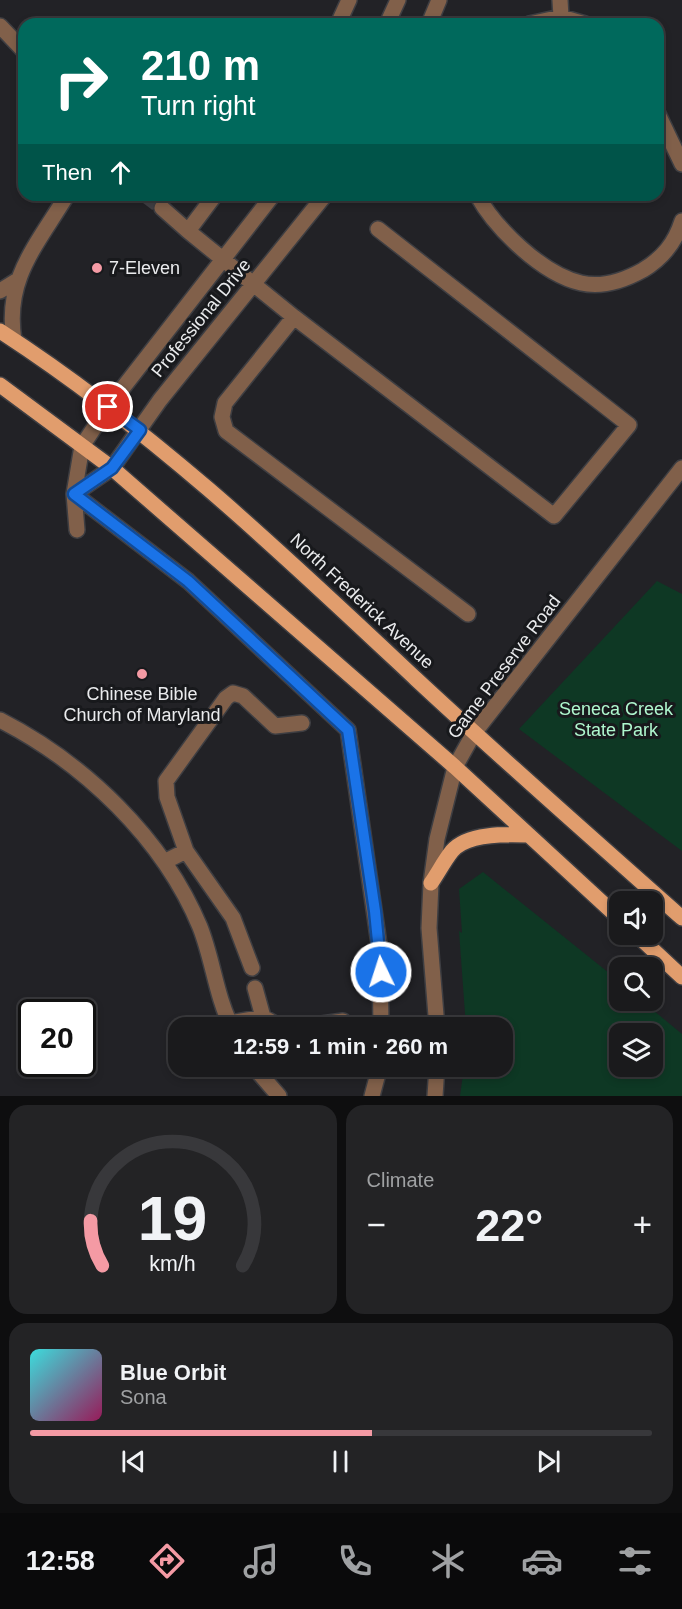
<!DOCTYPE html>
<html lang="en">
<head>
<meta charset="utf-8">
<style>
	body { margin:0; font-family:Helvetica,sans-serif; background:#232325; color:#f1f3f6; height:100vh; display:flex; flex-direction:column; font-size:22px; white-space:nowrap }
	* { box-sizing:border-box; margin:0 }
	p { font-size:20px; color:#9fa1a3 }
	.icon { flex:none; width:33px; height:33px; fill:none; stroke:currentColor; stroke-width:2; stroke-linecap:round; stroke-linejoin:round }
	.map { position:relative; height:1096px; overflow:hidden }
	.side { display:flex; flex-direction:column; gap:9px; padding:9px; background:#0e0e0f; flex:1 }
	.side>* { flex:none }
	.hud { position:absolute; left:18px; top:18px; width:646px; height:183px; border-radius:18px; box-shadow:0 3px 9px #0003,0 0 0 2px #38383b; background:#00695c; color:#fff; overflow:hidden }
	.fabs { position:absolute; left:609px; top:891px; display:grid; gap:12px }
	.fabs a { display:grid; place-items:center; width:54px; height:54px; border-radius:12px; background:#1a1a1c; box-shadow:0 3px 9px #0003,0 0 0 2px #38383b; font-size:30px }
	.speed { position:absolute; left:18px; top:999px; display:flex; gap:12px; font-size:30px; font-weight:700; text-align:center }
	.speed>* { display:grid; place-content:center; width:78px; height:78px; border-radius:50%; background:#1a1a1c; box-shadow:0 3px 9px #0003,0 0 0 2px #38383b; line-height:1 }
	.speed .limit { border:3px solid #111; border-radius:9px; background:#fff; color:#111 }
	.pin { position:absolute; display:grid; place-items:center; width:51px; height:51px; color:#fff; margin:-26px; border:3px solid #fff; border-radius:50%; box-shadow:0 2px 6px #0007 }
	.me { position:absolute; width:66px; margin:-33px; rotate:356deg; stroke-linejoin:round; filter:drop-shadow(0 0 4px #0008) }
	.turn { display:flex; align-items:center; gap:21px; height:126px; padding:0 24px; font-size:27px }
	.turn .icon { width:78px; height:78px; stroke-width:2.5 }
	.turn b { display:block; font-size:42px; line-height:51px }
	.then { display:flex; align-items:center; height:57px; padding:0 24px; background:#0003; gap:12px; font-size:22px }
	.big { font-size:45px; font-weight:600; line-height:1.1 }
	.side .tile { flex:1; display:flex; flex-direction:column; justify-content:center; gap:9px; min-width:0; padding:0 21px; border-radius:18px; background:#232325 }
	.side .dial { align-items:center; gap:0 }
	.dial svg { height:156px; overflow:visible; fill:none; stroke:#38383b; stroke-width:7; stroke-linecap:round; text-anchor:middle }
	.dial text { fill:#f1f3f6; stroke:none }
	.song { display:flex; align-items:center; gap:18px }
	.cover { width:72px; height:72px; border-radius:9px; background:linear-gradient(135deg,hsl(180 70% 55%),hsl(330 70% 35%)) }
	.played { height:6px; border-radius:3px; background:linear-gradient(90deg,#f49aa4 55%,#38383b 55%) }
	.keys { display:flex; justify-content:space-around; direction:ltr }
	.heat { display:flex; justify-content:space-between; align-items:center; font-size:33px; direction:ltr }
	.side .tiles { flex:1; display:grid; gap:9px; grid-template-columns:1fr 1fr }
	.tile:last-child { grid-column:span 2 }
	.trip { position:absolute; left:168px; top:1017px; width:345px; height:60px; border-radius:18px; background:#1a1a1c; box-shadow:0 3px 9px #0003,0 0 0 2px #38383b; font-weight:600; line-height:60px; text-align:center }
	.tab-bar { display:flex; height:96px; justify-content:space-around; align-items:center; background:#0a0a0b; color:#9fa1a3 }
	.tab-bar .icon { width:42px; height:42px }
	.tab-bar .active { color:#f49aa4 }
	.tab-bar b { font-size:27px; color:#f1f3f6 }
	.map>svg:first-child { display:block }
	.green { fill:#0e3824; fill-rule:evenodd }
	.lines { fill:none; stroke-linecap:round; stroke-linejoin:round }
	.minor-tunnel { stroke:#404044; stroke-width:15; stroke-dasharray:15 8; stroke-linecap:butt }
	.minor-casing { stroke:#3e3e42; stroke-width:18 }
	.major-casing { stroke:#3e3e42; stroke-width:18 }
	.minor { stroke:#81604a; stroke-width:15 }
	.major { stroke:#e19d6d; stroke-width:15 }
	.route-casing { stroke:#114b97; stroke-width:15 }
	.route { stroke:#1a73e8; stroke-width:10 }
	.poi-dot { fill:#f49aa4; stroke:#18191c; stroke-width:2 }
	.labels { text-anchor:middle; stroke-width:6; stroke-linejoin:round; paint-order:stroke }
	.poi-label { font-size:18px; fill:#eaebed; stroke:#18191c; text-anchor:start }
	.street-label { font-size:18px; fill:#eaebed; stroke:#18191c }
	.park-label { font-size:18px; fill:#aff7ce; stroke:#18191c }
</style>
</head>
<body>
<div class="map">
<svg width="682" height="1096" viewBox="0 0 682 1096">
	<rect width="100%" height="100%" fill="#222226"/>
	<path class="green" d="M657 581 682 594V851L519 729Z
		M483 872 619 981 620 1000 642 1001 682 1034V1096H460L464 1067 502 1066V1028L466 1027 459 931 462 933 459 889ZM620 1034H652V1066H620Z"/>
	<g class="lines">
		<path class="minor-tunnel" d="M145 195 162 208"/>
		<defs>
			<path id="minor" d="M560 0 561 17
				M338 24 349 0
				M387 24 398 0
				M429 24 439 0
				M529 24 561 17 585 24
				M0 26 24 51
				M658 114 682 164
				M215 195 188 231 294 317 554 516 629 425 378 229
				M325 195 160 400 112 468 74 494 188 581 348 730 380 951 381 1028
				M477 195C495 228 542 274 581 283 602 288 625 280 643 270 663 258 675 243 682 221
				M162 208 188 231
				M0 291 16 281
				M294 317 225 403 222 417 226 431 468 614
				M14 340C4 279 37 245 67 195
				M77 530 74 494 82 446 108 407 273 195
				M0 720C84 763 163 838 200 927 213 960 216 996 232 1028
				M186 851 167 797 166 781 226 698 233 693 243 696 275 726 302 723
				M164 862 186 851 233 918 252 968
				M255 988 263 1017
				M230 1023 263 1017 282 1028
				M293 1028 343 1021
				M437 1028 429 928 431 883 437 839 455 767 474 733 682 468
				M253 1066 279 1096
				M372 1096 380 1066
				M435 1096 437 1066"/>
			<path id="major" d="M0 331C153 430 284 555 416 679 503 760 593 839 682 918
				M0 385 112 468 455 767 620 919
				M431 883C438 873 444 861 452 851 467 833 506 834 528 835
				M636 934 682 977"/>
		</defs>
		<use href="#minor" class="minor-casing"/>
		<use href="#major" class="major-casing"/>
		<use href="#minor" class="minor"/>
		<use href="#major" class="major"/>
	</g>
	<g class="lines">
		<defs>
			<path id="route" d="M108 407 140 430 112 468 74 494 188 581 348 730 375 911 381 972"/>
		</defs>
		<use href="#route" class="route-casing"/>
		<use href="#route" class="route"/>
	</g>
	<g class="poi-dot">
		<circle cx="97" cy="268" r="6"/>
		<circle cx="142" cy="674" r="6"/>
	</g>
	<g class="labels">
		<g class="poi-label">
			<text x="109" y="274">7-Eleven</text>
			<text x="142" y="700" text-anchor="middle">Chinese Bible<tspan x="142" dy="21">Church of Maryland</tspan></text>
		</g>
		<g class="street-label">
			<text transform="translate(201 318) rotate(-51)" y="6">Professional Drive</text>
			<text transform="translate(362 601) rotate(43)" y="6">North Frederick Avenue</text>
			<text transform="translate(504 667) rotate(-53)" y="6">Game Preserve Road</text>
		</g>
		<g class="park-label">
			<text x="616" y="715">Seneca Creek<tspan x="616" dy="21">State Park</tspan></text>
		</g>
	</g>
</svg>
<div class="fabs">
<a><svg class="icon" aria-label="sound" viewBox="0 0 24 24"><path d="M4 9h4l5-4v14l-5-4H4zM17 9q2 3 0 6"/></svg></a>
<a><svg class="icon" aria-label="search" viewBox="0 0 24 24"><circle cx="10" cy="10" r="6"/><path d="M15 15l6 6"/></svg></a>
<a><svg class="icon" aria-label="layers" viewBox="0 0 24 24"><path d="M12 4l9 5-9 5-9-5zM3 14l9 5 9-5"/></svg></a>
</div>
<div class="speed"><div class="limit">20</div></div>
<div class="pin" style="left:108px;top:407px;background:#d93025"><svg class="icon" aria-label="arrive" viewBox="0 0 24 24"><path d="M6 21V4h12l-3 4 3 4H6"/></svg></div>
<svg class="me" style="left:381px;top:972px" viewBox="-20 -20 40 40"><circle r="17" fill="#1a73e8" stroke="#fff" stroke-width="3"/><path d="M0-11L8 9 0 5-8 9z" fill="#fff"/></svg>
<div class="trip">12:59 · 1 min · 260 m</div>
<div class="hud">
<div class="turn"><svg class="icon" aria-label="right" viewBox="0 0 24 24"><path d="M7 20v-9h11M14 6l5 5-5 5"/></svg><div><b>210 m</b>Turn right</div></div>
<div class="then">Then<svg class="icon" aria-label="ahead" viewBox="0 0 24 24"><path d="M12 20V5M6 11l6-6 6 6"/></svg></div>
</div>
</div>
<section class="side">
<div class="tiles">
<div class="tile dial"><svg viewBox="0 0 100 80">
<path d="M14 69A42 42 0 1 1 86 69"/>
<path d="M14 69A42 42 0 0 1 8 46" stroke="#f49aa4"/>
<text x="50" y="56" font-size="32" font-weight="700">19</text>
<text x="50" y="72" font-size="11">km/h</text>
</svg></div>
<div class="tile"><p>Climate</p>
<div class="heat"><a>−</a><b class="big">22°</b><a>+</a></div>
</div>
<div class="tile">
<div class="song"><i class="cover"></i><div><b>Blue Orbit</b><p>Sona</p></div></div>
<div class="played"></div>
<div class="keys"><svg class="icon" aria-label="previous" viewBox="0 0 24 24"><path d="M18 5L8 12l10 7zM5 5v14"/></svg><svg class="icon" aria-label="pause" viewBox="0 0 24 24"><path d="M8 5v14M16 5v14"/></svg><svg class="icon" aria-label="next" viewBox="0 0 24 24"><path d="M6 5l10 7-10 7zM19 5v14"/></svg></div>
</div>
</div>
</section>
<nav class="tab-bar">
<b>12:58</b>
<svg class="icon active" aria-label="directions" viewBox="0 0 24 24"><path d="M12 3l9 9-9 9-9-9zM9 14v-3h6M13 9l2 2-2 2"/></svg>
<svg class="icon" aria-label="music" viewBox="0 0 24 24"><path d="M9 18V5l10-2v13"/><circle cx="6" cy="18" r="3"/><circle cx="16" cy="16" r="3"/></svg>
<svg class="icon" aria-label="phone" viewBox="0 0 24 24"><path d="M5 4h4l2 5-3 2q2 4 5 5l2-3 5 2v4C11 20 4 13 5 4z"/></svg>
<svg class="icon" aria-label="climate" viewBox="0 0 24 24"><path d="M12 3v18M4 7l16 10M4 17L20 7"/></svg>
<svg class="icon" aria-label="car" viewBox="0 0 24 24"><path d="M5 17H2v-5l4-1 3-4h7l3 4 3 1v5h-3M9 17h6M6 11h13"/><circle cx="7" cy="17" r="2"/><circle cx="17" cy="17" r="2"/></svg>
<svg class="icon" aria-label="filters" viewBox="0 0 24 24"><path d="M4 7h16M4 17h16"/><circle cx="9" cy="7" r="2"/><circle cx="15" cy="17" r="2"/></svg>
</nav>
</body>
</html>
